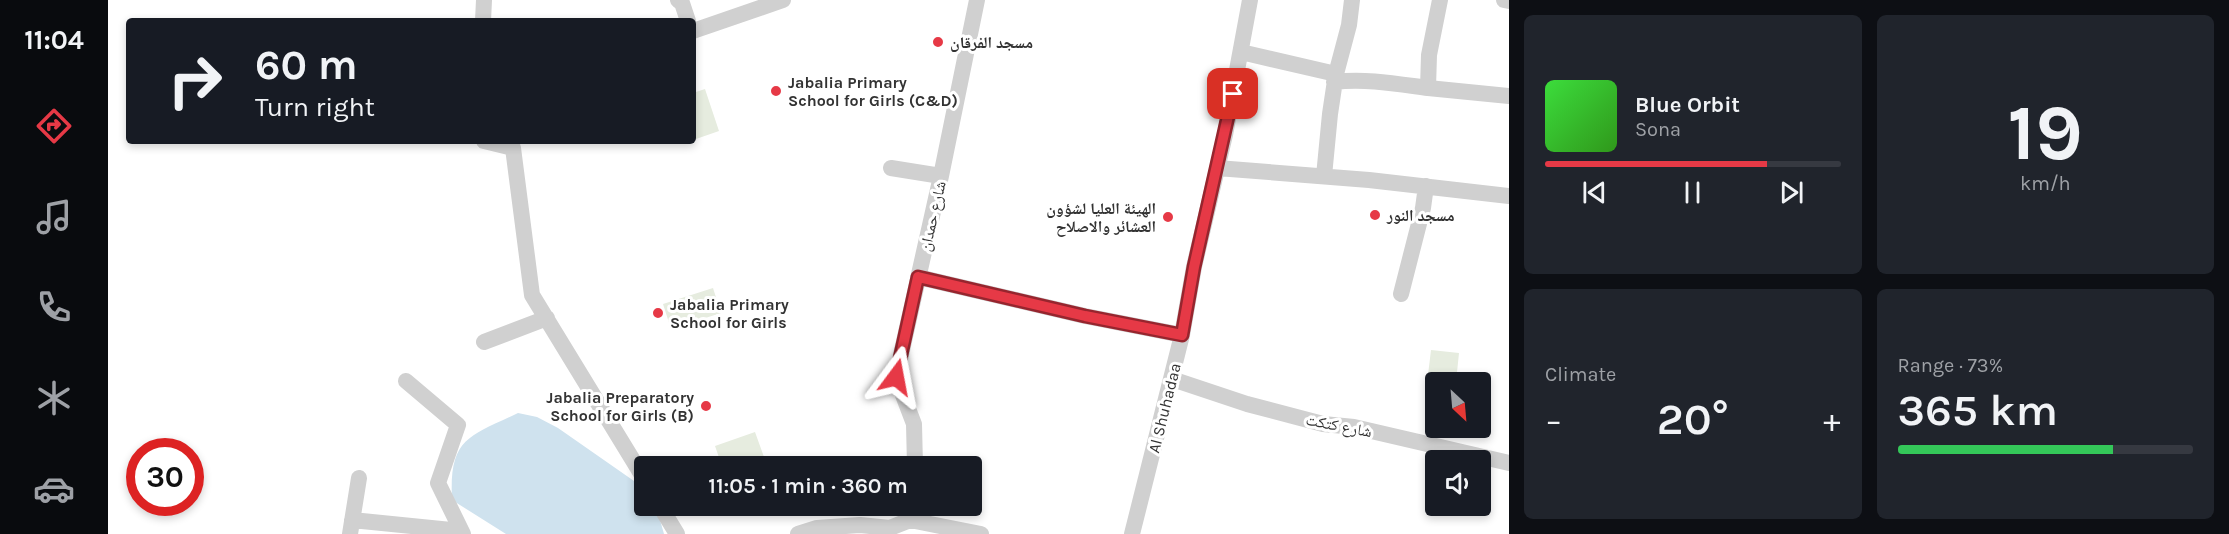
<!DOCTYPE html>
<html lang="en">
<head>
<meta charset="utf-8">
<style>
	body { margin:0; font-family:Karla,"Noto Naskh Arabic",sans-serif; background:#20242c; color:#f1f3f6; height:100vh; display:flex; flex-direction:column; font-size:22px; white-space:nowrap }
	* { box-sizing:border-box; margin:0 }
	p { font-size:20px; color:#9ea1a6 }
	.icon { flex:none; width:33px; height:33px; fill:none; stroke:currentColor; stroke-width:2; stroke-linecap:round; stroke-linejoin:round }
	.map { position:relative; flex:1; overflow:hidden }
	.panel { display:flex; flex-direction:column; gap:15px; padding:15px; background:#0d0f14; width:720px }
	.panel>* { flex:none }
	.hud { position:absolute; left:18px; top:18px; width:570px; height:126px; border-radius:6px; box-shadow:0 3px 9px #0003; background:#171b24; color:#f1f3f6; overflow:hidden }
	.needle { width:39px; rotate:154deg }
	.tools { position:absolute; left:1317px; top:372px; display:grid; gap:12px }
	.tools a { display:grid; place-items:center; width:66px; height:66px; border-radius:6px; background:#171b24; box-shadow:0 3px 9px #0003; font-size:30px }
	.speed { position:absolute; left:18px; top:438px; display:flex; gap:12px; font-size:30px; font-weight:700; text-align:center }
	.speed>* { display:grid; place-content:center; width:78px; height:78px; border-radius:50%; background:#171b24; box-shadow:0 3px 9px #0003; line-height:1 }
	.speed .limit { border:9px solid #d22; background:#fff; color:#111 }
	.pin { position:absolute; display:grid; place-items:center; width:51px; height:51px; color:#fff; margin:-26px; border-radius:12px; box-shadow:0 3px 9px #0006 }
	.me { position:absolute; width:66px; margin:-33px; rotate:13deg; stroke-linejoin:round; filter:drop-shadow(0 0 4px #0008) }
	.turn { display:flex; align-items:center; gap:21px; height:126px; padding:0 30px; font-size:27px }
	.turn .icon { width:78px; height:78px; stroke-width:2.5 }
	.turn b { display:block; font-size:42px; line-height:51px }
	.big { font-size:45px; font-weight:600; line-height:1.1 }
	.panel .tile { flex:1; display:flex; flex-direction:column; justify-content:center; gap:9px; min-width:0; padding:0 21px; border-radius:9px; background:#20242c }
	.panel .dial { align-items:center; gap:0 }
	.dial b { font-size:78px; line-height:1 }
	.song { display:flex; align-items:center; gap:18px }
	.cover { width:72px; height:72px; border-radius:9px; background:linear-gradient(135deg,hsl(120 70% 55%),hsl(110 70% 35%)) }
	.played { height:6px; border-radius:3px; background:linear-gradient(90deg,#e63946 75%,#363941 75%) }
	.keys { display:flex; justify-content:space-around; direction:ltr }
	.heat { display:flex; justify-content:space-between; align-items:center; font-size:33px; direction:ltr }
	.charge { height:9px; border-radius:4px; background:linear-gradient(90deg,#34c759 73%,#363941 0) }
	.panel .tiles { flex:1; display:grid; gap:15px; grid-template-columns:repeat(2,1fr) }
	.trip { position:absolute; left:526px; top:456px; width:348px; height:60px; border-radius:6px; background:#171b24; box-shadow:0 3px 9px #0003; font-weight:600; line-height:60px; text-align:center }
	main { display:flex; flex:1; min-height:0 }
	.tabs { display:flex; flex-direction:column; width:108px; justify-content:space-around; align-items:center; background:#090b0e; color:#9ea1a6 }
	.tabs .icon { width:42px; height:42px }
	.tabs .active { color:#e63946 }
	.tabs b { font-size:27px; color:#f1f3f6 }
	.map>svg:first-child { display:block }
	.green { fill:#e6ecdf }
	.water { fill:#cfe2ee }
	.lines { fill:none; stroke-linecap:round; stroke-linejoin:round }
	.minor { stroke:#d0d0d0; stroke-width:16 }
	.route-casing { stroke:#96252e; stroke-width:15 }
	.route { stroke:#e63946; stroke-width:10 }
	.poi-dot { fill:#e63946; stroke:#fff; stroke-width:2 }
	.labels { text-anchor:middle; stroke-width:6; stroke-linejoin:round; paint-order:stroke }
	.poi-label { font-size:16px; font-weight:bold; fill:#333; stroke:#fff; text-anchor:start }
	.street-label { font-size:16px; fill:#333; stroke:#fff }
</style>
</head>
<body>
<main>
<nav class="tabs">
<b>11:04</b>
<svg class="icon active" aria-label="directions" viewBox="0 0 24 24"><path d="M12 3l9 9-9 9-9-9zM9 14v-3h6M13 9l2 2-2 2"/></svg>
<svg class="icon" aria-label="music" viewBox="0 0 24 24"><path d="M9 18V5l10-2v13"/><circle cx="6" cy="18" r="3"/><circle cx="16" cy="16" r="3"/></svg>
<svg class="icon" aria-label="phone" viewBox="0 0 24 24"><path d="M5 4h4l2 5-3 2q2 4 5 5l2-3 5 2v4C11 20 4 13 5 4z"/></svg>
<svg class="icon" aria-label="climate" viewBox="0 0 24 24"><path d="M12 3v18M4 7l16 10M4 17L20 7"/></svg>
<svg class="icon" aria-label="car" viewBox="0 0 24 24"><path d="M5 17H2v-5l4-1 3-4h7l3 4 3 1v5h-3M9 17h6M6 11h13"/><circle cx="7" cy="17" r="2"/><circle cx="17" cy="17" r="2"/></svg>
</nav>
<div class="map">
<svg width="1401" height="534" viewBox="0 0 1401 534">
	<rect width="100%" height="100%" fill="#fff"/>
	<path class="green" d="M597 89 611 131 588 139 585 130V93Z
		M605 288 613 313 563 329 555 304Z
		M1323 350 1351 353 1348 382H1328L1327 401 1317 400Z
		M647 432 656 457 627 466H614L607 446Z"/>
	<path class="water" d="M410 413 429 417 450 428 526 481 537 496V506H544L550 513 556 534H398L344 500C341 438 360 437 410 413Z"/>
	<g class="lines">
		<path class="minor" d="M570 0 574 3 580 21
			M1332 0 1321 55 1320 88 1401 96
			M1396 0 1401 1
			M375 21 376 0
			M585 31 675 0
			M1133 52 1228 74 1241 25 1244 0
			M1226 82C1257 78 1290 84 1320 88
			M376 141 405 148 424 295 537 480
			M783 168 833 176
			M1109 168 1261 180 1401 196
			M1216 176 1222 114 1228 74
			M810 277 977 316 1074 335
			M1293 294 1315 208 1318 186
			M376 342 439 318
			M1064 379 1139 404 1215 424 1246 427 1401 463
			M298 381 350 425 330 483 355 534
			M807 466 806 424 788 377 833 176 869 0
			M552 506 569 534
			M244 520 353 531
			M242 534 251 478
			M690 534 709 528 752 525 782 528 802 520 873 534
			M1024 534 1074 335 1086 267 1117 135 1142 0"/>
	</g>
	<g class="lines">
		<defs>
			<path id="route" d="M788 377 810 277 977 316 1074 335 1086 267 1125 94"/>
		</defs>
		<use href="#route" class="route-casing"/>
		<use href="#route" class="route"/>
	</g>
	<g class="poi-dot">
		<circle cx="830" cy="42" r="6"/>
		<circle cx="668" cy="91" r="6"/>
		<circle cx="1267" cy="215" r="6"/>
		<circle cx="1060" cy="217" r="6"/>
		<circle cx="550" cy="313" r="6"/>
		<circle cx="598" cy="406" r="6"/>
	</g>
	<g class="labels">
		<g class="poi-label">
			<text x="842" y="48">مسجد الفرقان</text>
			<text x="680" y="88">Jabalia Primary<tspan x="680" dy="18">School for Girls (C&amp;D)</tspan></text>
			<text x="1048" y="214" text-anchor="end">الهيئة العليا لشؤون<tspan x="1048" dy="18">العشائر والاصلاح</tspan></text>
			<text x="1279" y="221">مسجد النور</text>
			<text x="562" y="310">Jabalia Primary<tspan x="562" dy="18">School for Girls</tspan></text>
			<text x="586" y="403" text-anchor="end">Jabalia Preparatory<tspan x="586" dy="18">School for Girls (B)</tspan></text>
		</g>
		<g class="street-label">
			<text transform="translate(824 216) rotate(-77)" y="6">شارع حمدان</text>
			<text transform="translate(1056 408) rotate(-76)" y="6">Al Shuhadaa</text>
			<text transform="translate(1231 425) rotate(11)" y="6">شارع كتكت</text>
		</g>
	</g>
</svg>
<div class="tools">
<a><svg class="needle" viewBox="-14 -14 28 28"><path d="M0-13l5 13h-10z" fill="#e53935"/><path d="M0 13l5-13h-10z" fill="#9ea1a6"/></svg></a>
<a><svg class="icon" aria-label="sound" viewBox="0 0 24 24"><path d="M4 9h4l5-4v14l-5-4H4zM17 9q2 3 0 6"/></svg></a>
</div>
<div class="speed"><div class="limit">30</div></div>
<div class="pin" style="left:1125px;top:94px;background:#d93025"><svg class="icon" aria-label="arrive" viewBox="0 0 24 24"><path d="M6 21V4h12l-3 4 3 4H6"/></svg></div>
<svg class="me" style="left:788px;top:377px" viewBox="-20 -20 40 40"><path d="M0-17L14 15 0 8-14 15z" fill="#e63946" stroke="#fff" stroke-width="4"/></svg>
<div class="trip">11:05 · 1 min · 360 m</div>
<div class="hud">
<div class="turn"><svg class="icon" aria-label="right" viewBox="0 0 24 24"><path d="M7 20v-9h11M14 6l5 5-5 5"/></svg><div><b>60 m</b>Turn right</div></div>
</div>
</div>
<section class="panel">
<div class="tiles">
<div class="tile">
<div class="song"><i class="cover"></i><div><b>Blue Orbit</b><p>Sona</p></div></div>
<div class="played"></div>
<div class="keys"><svg class="icon" aria-label="previous" viewBox="0 0 24 24"><path d="M18 5L8 12l10 7zM5 5v14"/></svg><svg class="icon" aria-label="pause" viewBox="0 0 24 24"><path d="M8 5v14M16 5v14"/></svg><svg class="icon" aria-label="next" viewBox="0 0 24 24"><path d="M6 5l10 7-10 7zM19 5v14"/></svg></div>
</div>
<div class="tile dial"><b>19</b><p>km/h</p></div>
<div class="tile"><p>Climate</p>
<div class="heat"><a>−</a><b class="big">20°</b><a>+</a></div>
</div>
<div class="tile"><p>Range · 73%</p><b class="big">365 km</b><div class="charge"></div></div>
</div>
</section>
</main>
</body>
</html>
